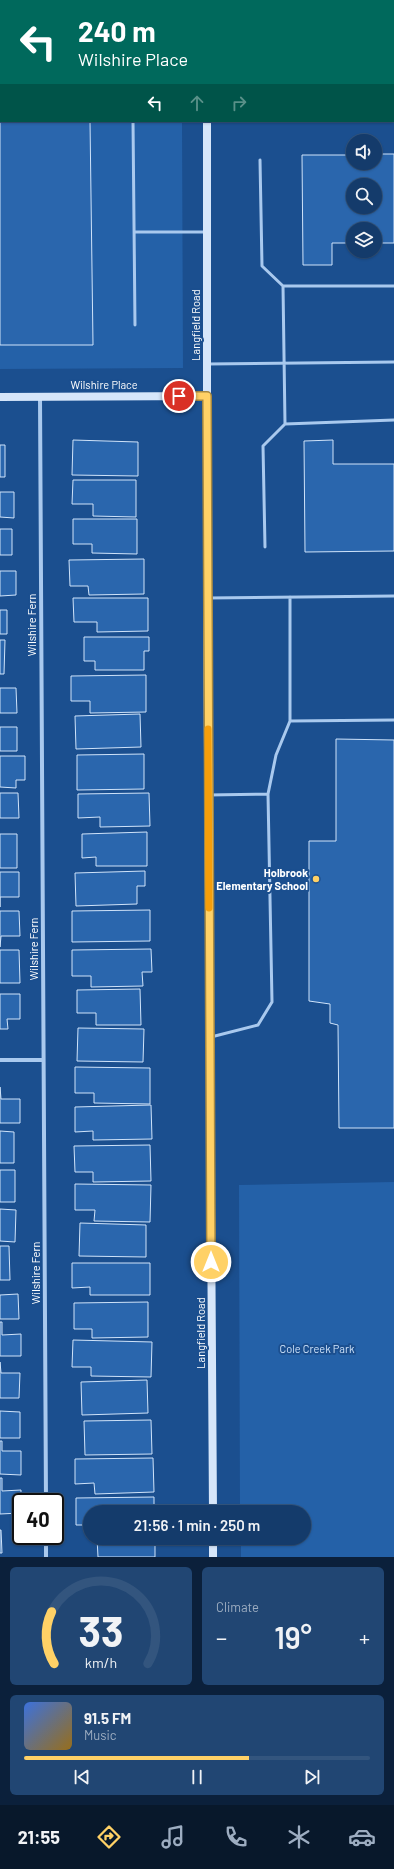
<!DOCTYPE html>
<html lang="en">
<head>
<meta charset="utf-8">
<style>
	body { margin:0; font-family:Barlow,sans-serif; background:#214673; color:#f1f3f6; height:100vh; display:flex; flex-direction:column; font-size:15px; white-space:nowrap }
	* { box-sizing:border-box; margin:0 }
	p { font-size:13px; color:#9dadc1 }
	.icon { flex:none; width:22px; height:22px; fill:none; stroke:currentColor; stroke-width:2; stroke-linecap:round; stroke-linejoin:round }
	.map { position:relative; height:1557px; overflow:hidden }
	.sheet { display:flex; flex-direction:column; gap:10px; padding:10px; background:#0b203b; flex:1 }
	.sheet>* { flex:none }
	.top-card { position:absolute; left:0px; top:0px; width:394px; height:122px; box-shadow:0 1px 3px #0004,0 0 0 1px #33557e; background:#00695c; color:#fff; overflow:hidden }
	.fabs { position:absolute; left:346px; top:134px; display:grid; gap:8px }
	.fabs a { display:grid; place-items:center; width:36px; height:36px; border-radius:50%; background:#143b6b; box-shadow:0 1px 3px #0004,0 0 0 1px #33557e; font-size:20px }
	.speed { position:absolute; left:12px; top:1493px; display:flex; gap:8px; font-size:20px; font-weight:700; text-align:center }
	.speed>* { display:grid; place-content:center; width:52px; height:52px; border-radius:50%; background:#143b6b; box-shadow:0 1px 3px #0004,0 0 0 1px #33557e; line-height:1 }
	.speed .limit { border:2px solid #111; border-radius:6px; background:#fff; color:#111 }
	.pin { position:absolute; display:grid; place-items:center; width:34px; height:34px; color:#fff; margin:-17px; border:2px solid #fff; border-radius:50%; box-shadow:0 1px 4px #0007 }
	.me { position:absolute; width:44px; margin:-22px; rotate:0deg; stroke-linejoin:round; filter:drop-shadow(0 0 3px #0008) }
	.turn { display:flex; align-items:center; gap:14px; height:84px; padding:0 12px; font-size:18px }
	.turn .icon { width:52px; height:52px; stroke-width:2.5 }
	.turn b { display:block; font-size:28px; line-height:34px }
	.lanes { display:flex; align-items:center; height:38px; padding:0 12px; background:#0003; justify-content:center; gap:20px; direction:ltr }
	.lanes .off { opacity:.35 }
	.big { font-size:30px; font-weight:600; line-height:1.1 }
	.sheet .card { flex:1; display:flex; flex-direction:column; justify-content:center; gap:6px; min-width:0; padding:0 14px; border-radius:6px; background:#214673 }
	.sheet .dial { align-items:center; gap:0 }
	.dial svg { height:104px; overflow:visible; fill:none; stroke:#33557e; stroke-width:7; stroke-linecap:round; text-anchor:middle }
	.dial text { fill:#f1f3f6; stroke:none }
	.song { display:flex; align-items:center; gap:12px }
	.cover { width:48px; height:48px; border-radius:6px; background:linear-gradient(135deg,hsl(220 70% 55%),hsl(40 70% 35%)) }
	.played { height:4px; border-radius:2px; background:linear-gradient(90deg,#ffd166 65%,#33557e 65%) }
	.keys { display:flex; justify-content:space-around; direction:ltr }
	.heat { display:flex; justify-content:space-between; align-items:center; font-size:22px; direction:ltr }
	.sheet .tiles { flex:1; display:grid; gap:10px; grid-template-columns:1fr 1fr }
	.card:last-child { grid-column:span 2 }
	.trip { position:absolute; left:83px; top:1505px; width:228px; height:40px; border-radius:20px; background:#143b6b; box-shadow:0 1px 3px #0004,0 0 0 1px #33557e; font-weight:600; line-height:40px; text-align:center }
	.tabs { display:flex; height:64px; justify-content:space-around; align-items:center; background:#08182b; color:#9dadc1 }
	.tabs .icon { width:28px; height:28px }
	.tabs .active { color:#ffd166 }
	.tabs b { font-size:18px; color:#f1f3f6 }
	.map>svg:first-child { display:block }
	.green { fill:#2461a8 }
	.building { fill:#2a66ad; stroke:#cfe3fa; fill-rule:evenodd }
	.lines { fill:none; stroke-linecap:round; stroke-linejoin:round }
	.lane { stroke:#a9c9ee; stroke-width:3 }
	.street { stroke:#a9c9ee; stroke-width:4 }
	.secondary { stroke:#d6e6fa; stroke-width:8 }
	.route-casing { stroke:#a68842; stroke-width:10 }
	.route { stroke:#ffd166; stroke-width:7 }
	.slow { stroke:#f59e0b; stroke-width:7 }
	.poi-dot { fill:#ffd166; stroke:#1b4f8f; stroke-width:1.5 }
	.labels { text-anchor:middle; stroke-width:4; stroke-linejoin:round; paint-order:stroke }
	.street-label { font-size:11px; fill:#fff; stroke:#1b4f8f }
	.poi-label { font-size:11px; font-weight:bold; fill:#fff; stroke:#1b4f8f; text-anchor:end }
	.park-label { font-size:11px; fill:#cfe3fa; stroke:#1b4f8f }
</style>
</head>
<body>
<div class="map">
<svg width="394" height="1557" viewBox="0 0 394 1557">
	<rect width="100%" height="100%" fill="#1b4f8f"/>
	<path class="green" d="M0 0H182L1 1V121H182L183 368 0 369Z
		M394 1182V1557H241V1538H304V1512H240L239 1185Z"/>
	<path class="building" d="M304 0H394V110L393 1Z
		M0 80 1 121H90L93 345H0Z
		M375 154H394V243H375V229H353V243H332V265H303L302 155H353V163H375ZM353 185H375V207H353Z
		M73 440 138 442V476L72 475Z
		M333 440V464H394V551L305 552 304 441Z
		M0 445H5V477H0Z
		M73 480H136V517L93 516V504H72Z
		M0 492H14V518L0 517Z
		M73 519H137V554L92 553V544H73Z
		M0 529H12V555H0Z
		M144 559V594L89 595 88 586H70L69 560Z
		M0 571H16V595L0 596Z
		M73 598H148V631L97 632V622H74Z
		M0 610H7V634H0Z
		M84 637H149V651H144V670H95V661H84Z
		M0 640H5L4 674H0Z
		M146 675V712L90 713V701H71V676Z
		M0 688H16L17 713H0Z
		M140 714 141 747 76 749 75 716Z
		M0 727H17V751H0Z
		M336 739 394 740V1128H339L338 1025 330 1023V1004L309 1001V841H336Z
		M144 754V789L77 790V755Z
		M0 756H25V780H16V788L0 787Z
		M0 793H18L19 818H0Z
		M149 793 150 826 100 827V817L78 818V794Z
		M147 832V866H96V857L82 858V834Z
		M0 834H17V868H0Z
		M145 871V886H137V904L76 906 75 873Z
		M0 872H19V897H0V907Z
		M150 910V941L72 942V911Z
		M0 911H19L20 936H1L0 947Z
		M151 949 152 972H142L143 986 91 987V976H72V950Z
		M0 950H19L20 983H0Z
		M140 989 141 1025H96V1013H77V990Z
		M0 994H20V1019H7L8 1029H0Z
		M78 1028 144 1029 143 1062 77 1061Z
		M75 1067 150 1068V1104L94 1103V1093H75Z
		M0 1087 1 1099H20V1123H0Z
		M151 1105 152 1139 93 1140V1131L75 1132V1107Z
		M0 1131 14 1132V1163H0Z
		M150 1145 151 1181 93 1182V1172H75L74 1146Z
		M0 1170H15V1202H0Z
		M75 1184 151 1185 150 1222 94 1221 95 1210H75Z
		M0 1209 16 1210 15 1242 0 1241Z
		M80 1223 146 1225V1257L79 1256Z
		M0 1246H9L10 1280H0Z
		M72 1263H150V1295H90V1287L72 1288Z
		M18 1294 19 1319H0V1295Z
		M148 1302V1337L92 1338V1329H74V1303Z
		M0 1322H2V1335L21 1334V1356H0Z
		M73 1340 152 1342 151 1377 91 1376V1367H72Z
		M0 1362 1 1373H20L19 1398H0Z
		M147 1380 148 1413 82 1415 81 1382Z
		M0 1411 20 1412V1438H0Z
		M151 1420 152 1454 85 1455 84 1421Z
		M0 1441H2V1451H21V1475L0 1474Z
		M153 1458 154 1492 95 1494 94 1483 75 1484V1459Z
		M0 1478H2V1491L21 1490V1513L0 1514Z
		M154 1497V1512H90V1525H76V1498Z
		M0 1530H1L2 1553H0Z
		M97 1538H155V1557H98Z"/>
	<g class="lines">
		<path class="lane" d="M132 0V1
			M262 1V0
			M133 121 135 325
			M260 160 262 266 283 286
			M134 232H206
			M207 364 394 362
			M285 424 394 420
			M265 547 263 446 285 424 283 286H394
			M207 598 394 596
			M290 721 394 720
			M208 795 268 794
			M211 1037 258 1025 272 1002 268 794 276 755 290 721V597"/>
		<path class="street" d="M40 397 46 1502
			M0 1060H43
			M46 1536V1557"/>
		<path class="secondary" d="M206 0V1
			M207 121V598L213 1512
			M0 397 207 396
			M213 1538V1557"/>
	</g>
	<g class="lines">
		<defs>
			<path id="route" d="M179 396H207L211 1262"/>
		</defs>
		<use href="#route" class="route-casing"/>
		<use href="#route" class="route"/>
		<path class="slow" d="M208 729 209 908"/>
	</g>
	<circle class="poi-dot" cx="316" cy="879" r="4"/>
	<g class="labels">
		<g class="street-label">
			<text transform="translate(196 325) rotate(-90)" y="4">Langfield Road</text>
			<text x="104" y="389">Wilshire Place</text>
			<text transform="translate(32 625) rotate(-90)" y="4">Wilshire Fern</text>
			<text transform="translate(34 949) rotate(-90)" y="4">Wilshire Fern</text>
			<text transform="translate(36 1273) rotate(-90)" y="4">Wilshire Fern</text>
			<text transform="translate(201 1333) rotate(-90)" y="4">Langfield Road</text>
		</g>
		<g class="poi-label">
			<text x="308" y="877">Holbrook<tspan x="308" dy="13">Elementary School</tspan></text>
		</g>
		<g class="park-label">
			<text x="317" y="1353">Cole Creek Park</text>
		</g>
	</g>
</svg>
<div class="fabs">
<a><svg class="icon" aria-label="sound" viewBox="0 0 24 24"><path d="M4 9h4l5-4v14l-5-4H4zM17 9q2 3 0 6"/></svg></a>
<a><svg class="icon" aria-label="search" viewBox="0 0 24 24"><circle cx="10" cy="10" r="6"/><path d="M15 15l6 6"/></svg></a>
<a><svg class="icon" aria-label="layers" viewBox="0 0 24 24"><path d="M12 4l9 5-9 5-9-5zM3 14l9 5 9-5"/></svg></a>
</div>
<div class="speed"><div class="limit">40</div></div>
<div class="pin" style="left:179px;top:396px;background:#d93025"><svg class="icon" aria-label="arrive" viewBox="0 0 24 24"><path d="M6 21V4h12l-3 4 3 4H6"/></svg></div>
<svg class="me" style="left:211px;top:1262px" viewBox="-20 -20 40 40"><circle r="17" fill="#ffd166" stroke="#fff" stroke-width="3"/><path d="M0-11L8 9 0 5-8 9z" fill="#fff"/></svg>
<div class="trip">21:56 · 1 min · 250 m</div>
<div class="top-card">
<div class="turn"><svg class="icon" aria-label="left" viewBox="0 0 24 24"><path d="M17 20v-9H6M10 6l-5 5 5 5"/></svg><div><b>240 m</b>Wilshire Place</div></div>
<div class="lanes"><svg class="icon" aria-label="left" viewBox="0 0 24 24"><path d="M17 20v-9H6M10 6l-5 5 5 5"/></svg><svg class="icon off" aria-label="ahead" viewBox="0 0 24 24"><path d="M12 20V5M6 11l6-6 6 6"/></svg><svg class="icon off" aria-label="right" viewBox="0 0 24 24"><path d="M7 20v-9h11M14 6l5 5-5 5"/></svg></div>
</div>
</div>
<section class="sheet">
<div class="tiles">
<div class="card dial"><svg viewBox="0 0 100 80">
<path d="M14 69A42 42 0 1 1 86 69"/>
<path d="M14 69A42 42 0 0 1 12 29" stroke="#ffd166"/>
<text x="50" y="56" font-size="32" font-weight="700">33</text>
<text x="50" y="72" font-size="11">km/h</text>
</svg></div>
<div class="card"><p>Climate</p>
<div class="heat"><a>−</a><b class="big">19°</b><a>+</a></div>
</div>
<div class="card">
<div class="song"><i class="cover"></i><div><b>91.5 FM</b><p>Music</p></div></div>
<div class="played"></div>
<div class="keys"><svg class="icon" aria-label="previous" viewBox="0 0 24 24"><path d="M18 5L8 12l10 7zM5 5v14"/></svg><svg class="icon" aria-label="pause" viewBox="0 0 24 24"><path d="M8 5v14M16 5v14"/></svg><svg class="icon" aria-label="next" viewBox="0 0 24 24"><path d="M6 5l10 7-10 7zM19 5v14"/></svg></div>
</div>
</div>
</section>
<nav class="tabs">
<b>21:55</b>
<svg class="icon active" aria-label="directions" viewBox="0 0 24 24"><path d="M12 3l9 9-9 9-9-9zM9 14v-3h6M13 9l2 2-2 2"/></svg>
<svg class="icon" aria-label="music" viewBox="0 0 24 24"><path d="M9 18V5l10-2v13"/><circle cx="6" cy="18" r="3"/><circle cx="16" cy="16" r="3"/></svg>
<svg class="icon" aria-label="phone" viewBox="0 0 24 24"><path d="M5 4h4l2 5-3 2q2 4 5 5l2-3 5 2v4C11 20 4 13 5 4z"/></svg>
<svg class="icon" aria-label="climate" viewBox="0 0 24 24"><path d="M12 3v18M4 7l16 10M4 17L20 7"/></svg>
<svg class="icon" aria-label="car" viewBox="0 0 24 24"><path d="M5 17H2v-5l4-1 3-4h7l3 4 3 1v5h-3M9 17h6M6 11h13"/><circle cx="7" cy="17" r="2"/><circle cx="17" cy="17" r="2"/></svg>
</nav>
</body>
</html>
